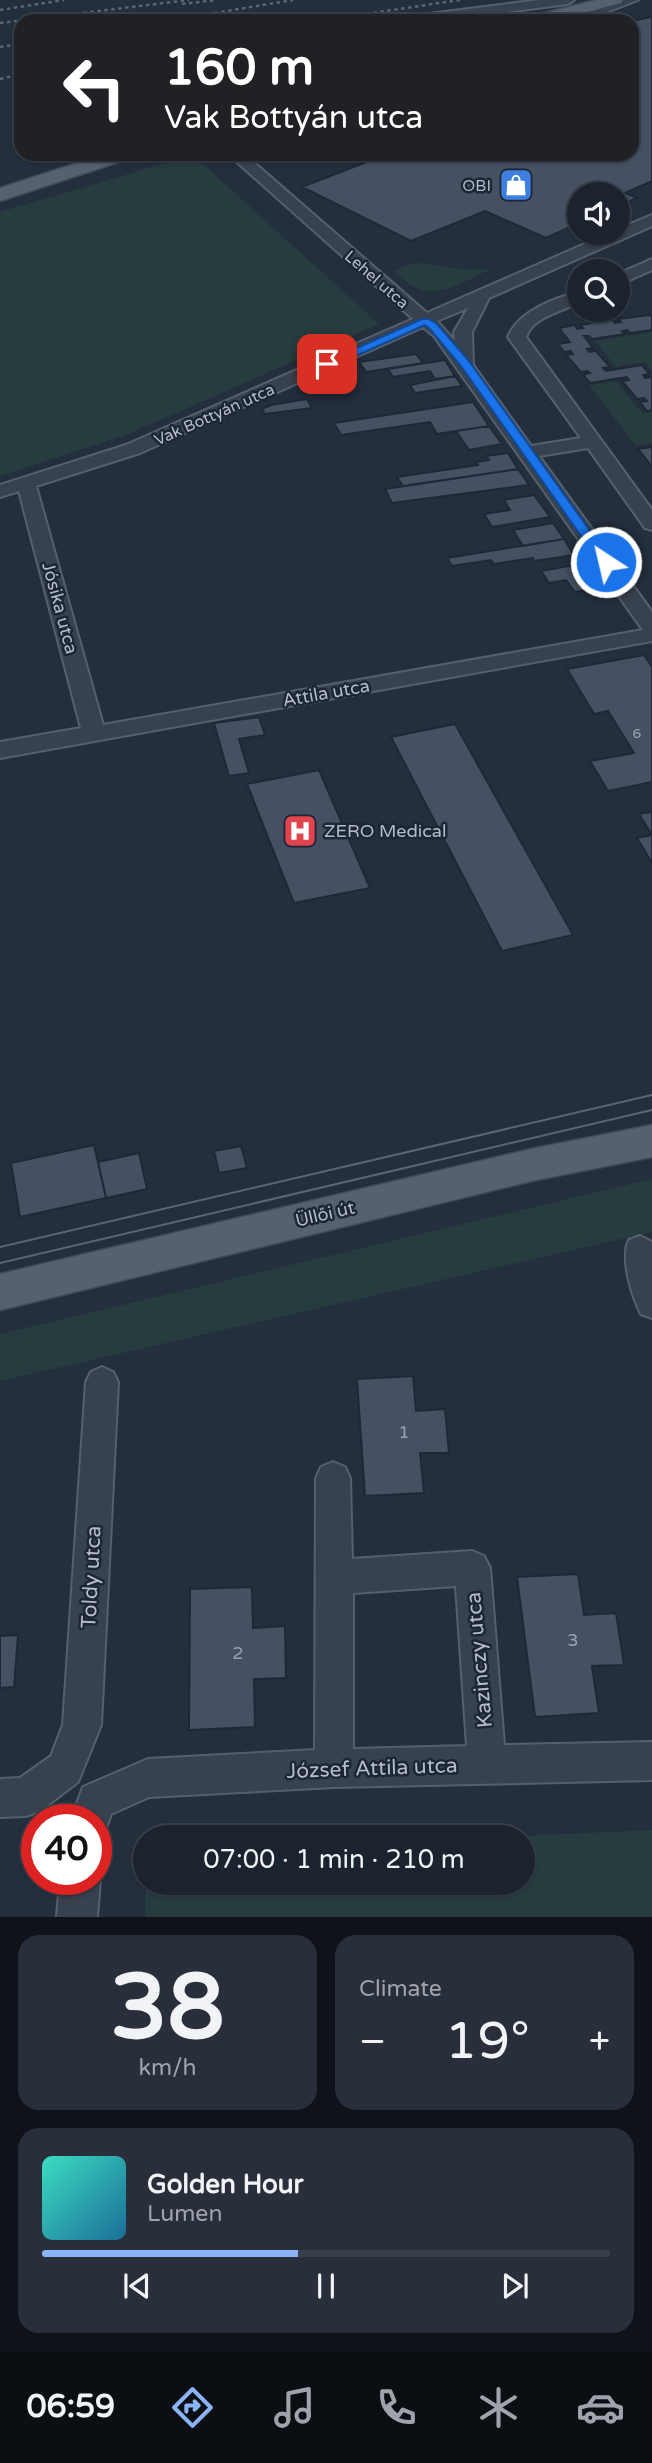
<!DOCTYPE html>
<html lang="en">
<head>
<meta charset="utf-8">
<style>
	body { margin:0; font-family:"Varela Round",sans-serif; background:#282f3a; color:#f1f3f6; height:100vh; display:flex; flex-direction:column; font-size:26px; white-space:nowrap }
	* { box-sizing:border-box; margin:0 }
	p { font-size:23px; color:#a0a4aa }
	.icon { flex:none; width:38px; height:38px; fill:none; stroke:currentColor; stroke-width:2; stroke-linecap:round; stroke-linejoin:round }
	.map { position:relative; height:1917px; overflow:hidden }
	.side { display:flex; flex-direction:column; gap:18px; padding:18px; background:#0f1319; flex:1 }
	.side>* { flex:none }
	.top-card { position:absolute; left:14px; top:14px; width:625px; height:147px; border-radius:21px; box-shadow:0 2px 5px #0004,0 0 0 2px #39404a; background:#202124; color:#fff; overflow:hidden }
	.controls { position:absolute; left:567px; top:182px; display:grid; gap:14px }
	.controls a { display:grid; place-items:center; width:63px; height:63px; border-radius:50%; background:#1b232e; box-shadow:0 2px 5px #0004,0 0 0 2px #39404a; font-size:35px }
	.speed { position:absolute; left:21px; top:1804px; display:flex; gap:14px; font-size:35px; font-weight:700; text-align:center }
	.speed>* { display:grid; place-content:center; width:91px; height:91px; border-radius:50%; background:#1b232e; box-shadow:0 2px 5px #0004,0 0 0 2px #39404a; line-height:1 }
	.speed .limit { border:10px solid #d22; background:#fff; color:#111 }
	.pin { position:absolute; display:grid; place-items:center; width:60px; height:60px; color:#fff; margin:-30px; border-radius:14px; box-shadow:0 4px 10px #0006 }
	.me { position:absolute; width:77px; margin:-38px; rotate:325deg; stroke-linejoin:round; filter:drop-shadow(0 0 5px #0008) }
	.turn { display:flex; align-items:center; gap:24px; height:147px; padding:0 35px; font-size:32px }
	.turn .icon { width:91px; height:91px; stroke-width:2.5 }
	.turn b { display:block; font-size:49px; line-height:60px }
	.big { font-size:52px; font-weight:600; line-height:1.1 }
	.side .tile { flex:1; display:flex; flex-direction:column; justify-content:center; gap:10px; min-width:0; padding:0 24px; border-radius:21px; background:#282f3a }
	.side .dial { align-items:center; gap:0 }
	.dial b { font-size:91px; line-height:1 }
	.song { display:flex; align-items:center; gap:21px }
	.cover { width:84px; height:84px; border-radius:10px; background:linear-gradient(135deg,hsl(170 70% 55%),hsl(200 70% 35%)) }
	.played { height:7px; border-radius:4px; background:linear-gradient(90deg,#8ab4f8 45%,#39404a 45%) }
	.keys { display:flex; justify-content:space-around; direction:ltr }
	.heat { display:flex; justify-content:space-between; align-items:center; font-size:38px; direction:ltr }
	.side .tiles { flex:1; display:grid; gap:18px; grid-template-columns:1fr 1fr }
	.tile:last-child { grid-column:span 2 }
	.trip { position:absolute; left:133px; top:1825px; width:402px; height:70px; border-radius:35px; background:#1b232e; box-shadow:0 2px 5px #0004,0 0 0 2px #39404a; font-weight:600; line-height:70px; text-align:center }
	.dock { display:flex; height:112px; justify-content:space-around; align-items:center; background:#0b0e12; color:#a0a4aa }
	.dock .icon { width:49px; height:49px }
	.dock .current { color:#8ab4f8 }
	.dock b { font-size:32px; color:#f1f3f6 }
	.map>svg:first-child { display:block }
	.green { fill:#263c3f }
	.building { fill:#455162; stroke:#1f2835; stroke-width:2 }
	.lines { fill:none; stroke-linecap:round; stroke-linejoin:round }
	.minor-casing { stroke:#565f6c; stroke-width:4 }
	.major-casing { stroke:#414a57; stroke-width:3 }
	.minor { fill:#38414e; fill-rule:evenodd }
	.major { fill:#56606e; fill-rule:evenodd }
	.tram { stroke:#5a6575; stroke-width:2 }
	.rail { stroke:#5a6575; stroke-width:2.5; stroke-dasharray:3.5 3.5; stroke-linecap:butt }
	.route { fill:#1a73e8; stroke:#114b97; stroke-width:2 }
	.labels { text-anchor:middle; stroke-width:5; stroke-linejoin:round; paint-order:stroke }
	.number-label { font-size:14px; fill:#98a1af }
	.far-poi-label { font-size:16px; fill:#b4bcc9; stroke:#1d2633; text-anchor:end }
	.far-street-label { font-size:16px; fill:#b4bcc9; stroke:#1d2633 }
	.street-label { font-size:18px; fill:#b4bcc9; stroke:#1d2633 }
	.poi-label { font-size:18px; fill:#b4bcc9; stroke:#1d2633; text-anchor:start }
	.near-number-label { font-size:18px; fill:#98a1af }
	.near-street-label { font-size:21px; fill:#b4bcc9; stroke:#1d2633 }
</style>
</head>
<body>
<div class="map">
<svg width="652" height="1917" viewBox="0 0 652 1917">
	<rect width="100%" height="100%" fill="#242f3e"/>
	<path class="green" d="M193 155 379 324 126 435 0 476V212Z
		M422 263 467 270 491 269C470 278 440 299 417 288 409 285 401 277 394 271L410 264Z
		M652 332V370L645 362 616 367 595 341Z
		M616 381 643 414 652 412V443L636 446 589 385Z
		M652 1179V1232L0 1381V1334Z
		M652 1830V1917H145L146 1883H523V1838L499 1837Z"/>
	<path class="building" d="M652 17V181L625 193 637 198 618 206V194H579V223L546 238 485 211 411 241 302 187 387 154H632L631 21Z
		M649 315 652 317V330L630 333 627 330 622 331 625 334 592 339 589 336H584L593 348 587 349 589 352 596 351 610 367 603 368 606 371 642 365 649 374 643 375 645 378 652 377V410L647 411 640 402 647 401 644 398 637 399 622 381 629 380 627 377 590 383 583 375 590 373 587 371 581 372 566 355 573 354 571 351 564 352 558 344 570 342 559 328 575 325 577 329 583 328 580 325 612 320 615 323 621 322 618 319Z
		M416 354 423 363 366 372 359 362Z
		M445 360 455 376 435 379 430 371 393 377 388 369Z
		M455 376 462 386 415 393 410 385Z
		M307 399 312 408 265 414 262 409 271 405Z
		M473 402 489 426 437 434 430 422 341 435 334 423Z
		M489 426 502 444 469 450 456 431Z
		M652 447V467L638 449Z
		M508 453 518 469 403 486 397 477 478 465 476 462 489 460 486 456Z
		M518 469 529 485 392 503 385 489Z
		M534 495 550 517 492 527 484 514 510 510 504 500Z
		M553 523 564 539 523 546 513 530Z
		M564 539 574 555 534 561 533 558 494 564 491 560 452 566 447 558Z
		M580 564 597 588 575 592 566 580 549 583 541 571Z
		M644 655 652 667V782L608 791 590 761 634 753 608 711 594 714 567 669Z
		M259 717 265 735 239 739 249 773 229 776 214 723Z
		M455 724 573 935 502 951 391 737Z
		M319 770 370 888 294 903 247 784Z
		M652 812V863L637 838 652 835 639 814Z
		M94 1145 106 1198 20 1217 11 1163Z
		M241 1146 247 1168 219 1173 214 1151Z
		M139 1153 147 1189 106 1198 98 1162Z
		M413 1376 416 1411 445 1409 449 1453H420L424 1493 365 1496 357 1379Z
		M578 1574 584 1615 616 1613 624 1665 592 1666 599 1713 535 1717 517 1577Z
		M252 1587 253 1628 285 1626 286 1678 254 1679 255 1727 189 1730 190 1589Z
		M18 1635 14 1687 0 1688V1636Z"/>
	<g class="lines">
		<defs>
			<path id="minor" d="M539 0H574L568 4 435 21H400L406 17Z
				M620 0H638L583 21H565Z
				M228 154H244L427 313 610 233H618V229L652 215V226L489 298 472 332 473 365 531 446 581 438 508 337C518 312 554 298 579 292V303C562 311 533 317 526 337L652 510V530L645 528 588 448 539 456 652 612V641L0 758V742L81 728 19 491 0 497V485L126 445 413 319ZM468 308 454 332 455 341 437 321ZM423 327 434 336 643 630 103 725 36 486 140 453Z
				M652 259V270L618 285V274Z
				M640 1236 652 1242V1318L641 1314C632 1296 620 1258 629 1240Z
				M102 1367 113 1372 118 1382 101 1725 78 1782 40 1811 26 1816 0 1817V1779L20 1778 51 1756 63 1725 86 1382 91 1372Z
				M333 1462 345 1467 350 1478 352 1559 472 1551 484 1556 490 1568 504 1745 652 1742V1780L334 1787 149 1797 111 1814 104 1834 96 1837V1820H71L83 1787 148 1759 315 1750 316 1478 321 1467ZM456 1586 467 1746 353 1749V1593Z
				M96 1871 100 1880 97 1917H57L60 1880H96Z"/>
			<path id="major" d="M596 0H623L621 3 554 21H527L529 17Z
				M105 154H134L131 158 0 201V188Z
				M652 1125V1157L536 1180 0 1310V1274L536 1148Z"/>
		</defs>
		<use href="#minor" class="minor-casing"/>
		<use href="#major" class="major-casing"/>
		<use href="#minor" class="minor"/>
		<use href="#major" class="major"/>
		<path class="tram" d="M0 1247 652 1095
			M0 1263 652 1110"/>
		<path class="rail" d="M182 4 217 0
			M0 10 64 0
			M166 21 293 0
			M299 21 327 16
			M318 21 460 0
			M0 23 189 0
			M0 47 21 44
			M0 79 21 74"/>
	</g>
	<path class="route" d="M422 319H429L437 324 469 361 610 559V564H601L461 366 430 329 425 325 331 367 321 364Z"/>
	<defs>
		<symbol id="shop-square" viewBox="-11 -11 22 22"><rect x="-9" y="-9" width="18" height="18" rx="4" fill="#3f7fe0" stroke="#1d2633"/><path d="M-5-2.5h2.3a2.7 3.5 0 0 1 5.4 0H5L5.5 6h-11ZM-1.5-2.5h3a1.5 2.3 0 0 0-3 0Z" fill="#fff"/></symbol>
		<symbol id="hospital-square" viewBox="-11 -11 22 22"><rect x="-9" y="-9" width="18" height="18" rx="4" fill="#e0444e" stroke="#1d2633"/><path d="M-5-5h3v3.5h4V-5h3V5h-3V1.5h-4V5h-3Z" fill="#fff"/></symbol>
	</defs>
	<g fill-rule="evenodd">
		<use href="#shop-square" x="497" y="166" width="38" height="38"/>
		<use href="#hospital-square" x="281" y="812" width="38" height="38"/>
	</g>
	<g class="labels">
		<g class="number-label">
			<text x="637" y="738">6</text>
		</g>
		<g class="far-poi-label">
			<text x="491" y="191">OBI</text>
		</g>
		<g class="far-street-label">
			<text transform="translate(377 279) rotate(41)" y="6">Lehel utca</text>
			<text transform="translate(214 414) rotate(-24)" y="6">Vak Bottyán utca</text>
		</g>
		<g class="street-label">
			<text transform="translate(60 608) rotate(75)" y="6">Jósika utca</text>
			<text transform="translate(326 693) rotate(-10)" y="6">Attila utca</text>
			<text transform="translate(325 1214) rotate(-13)" y="6">Üllői út</text>
		</g>
		<g class="poi-label">
			<text x="324" y="837">ZERO Medical</text>
		</g>
		<g class="near-number-label">
			<text x="404" y="1438">1</text>
			<text x="573" y="1646">3</text>
			<text x="238" y="1659">2</text>
		</g>
		<g class="near-street-label">
			<text transform="translate(91 1577) rotate(-87)" y="7">Toldy utca</text>
			<text transform="translate(479 1660) rotate(-95)" y="7">Kazinczy utca</text>
			<text transform="translate(372 1768) rotate(-2)" y="7">József Attila utca</text>
		</g>
	</g>
</svg>
<div class="controls">
<a><svg class="icon" aria-label="sound" viewBox="0 0 24 24"><path d="M4 9h4l5-4v14l-5-4H4zM17 9q2 3 0 6"/></svg></a>
<a><svg class="icon" aria-label="search" viewBox="0 0 24 24"><circle cx="10" cy="10" r="6"/><path d="M15 15l6 6"/></svg></a>
</div>
<div class="speed"><div class="limit">40</div></div>
<div class="pin" style="left:327px;top:364px;background:#d93025"><svg class="icon" aria-label="arrive" viewBox="0 0 24 24"><path d="M6 21V4h12l-3 4 3 4H6"/></svg></div>
<svg class="me" style="left:606px;top:562px" viewBox="-20 -20 40 40"><circle r="17" fill="#1a73e8" stroke="#fff" stroke-width="3"/><path d="M0-11L8 9 0 5-8 9z" fill="#fff"/></svg>
<div class="trip">07:00 · 1 min · 210 m</div>
<div class="top-card">
<div class="turn"><svg class="icon" aria-label="left" viewBox="0 0 24 24"><path d="M17 20v-9H6M10 6l-5 5 5 5"/></svg><div><b>160 m</b>Vak Bottyán utca</div></div>
</div>
</div>
<section class="side">
<div class="tiles">
<div class="tile dial"><b>38</b><p>km/h</p></div>
<div class="tile"><p>Climate</p>
<div class="heat"><a>−</a><b class="big">19°</b><a>+</a></div>
</div>
<div class="tile">
<div class="song"><i class="cover"></i><div><b>Golden Hour</b><p>Lumen</p></div></div>
<div class="played"></div>
<div class="keys"><svg class="icon" aria-label="previous" viewBox="0 0 24 24"><path d="M18 5L8 12l10 7zM5 5v14"/></svg><svg class="icon" aria-label="pause" viewBox="0 0 24 24"><path d="M8 5v14M16 5v14"/></svg><svg class="icon" aria-label="next" viewBox="0 0 24 24"><path d="M6 5l10 7-10 7zM19 5v14"/></svg></div>
</div>
</div>
</section>
<nav class="dock">
<b>06:59</b>
<svg class="icon current" aria-label="directions" viewBox="0 0 24 24"><path d="M12 3l9 9-9 9-9-9zM9 14v-3h6M13 9l2 2-2 2"/></svg>
<svg class="icon" aria-label="music" viewBox="0 0 24 24"><path d="M9 18V5l10-2v13"/><circle cx="6" cy="18" r="3"/><circle cx="16" cy="16" r="3"/></svg>
<svg class="icon" aria-label="phone" viewBox="0 0 24 24"><path d="M5 4h4l2 5-3 2q2 4 5 5l2-3 5 2v4C11 20 4 13 5 4z"/></svg>
<svg class="icon" aria-label="climate" viewBox="0 0 24 24"><path d="M12 3v18M4 7l16 10M4 17L20 7"/></svg>
<svg class="icon" aria-label="car" viewBox="0 0 24 24"><path d="M5 17H2v-5l4-1 3-4h7l3 4 3 1v5h-3M9 17h6M6 11h13"/><circle cx="7" cy="17" r="2"/><circle cx="17" cy="17" r="2"/></svg>
</nav>
</body>
</html>
